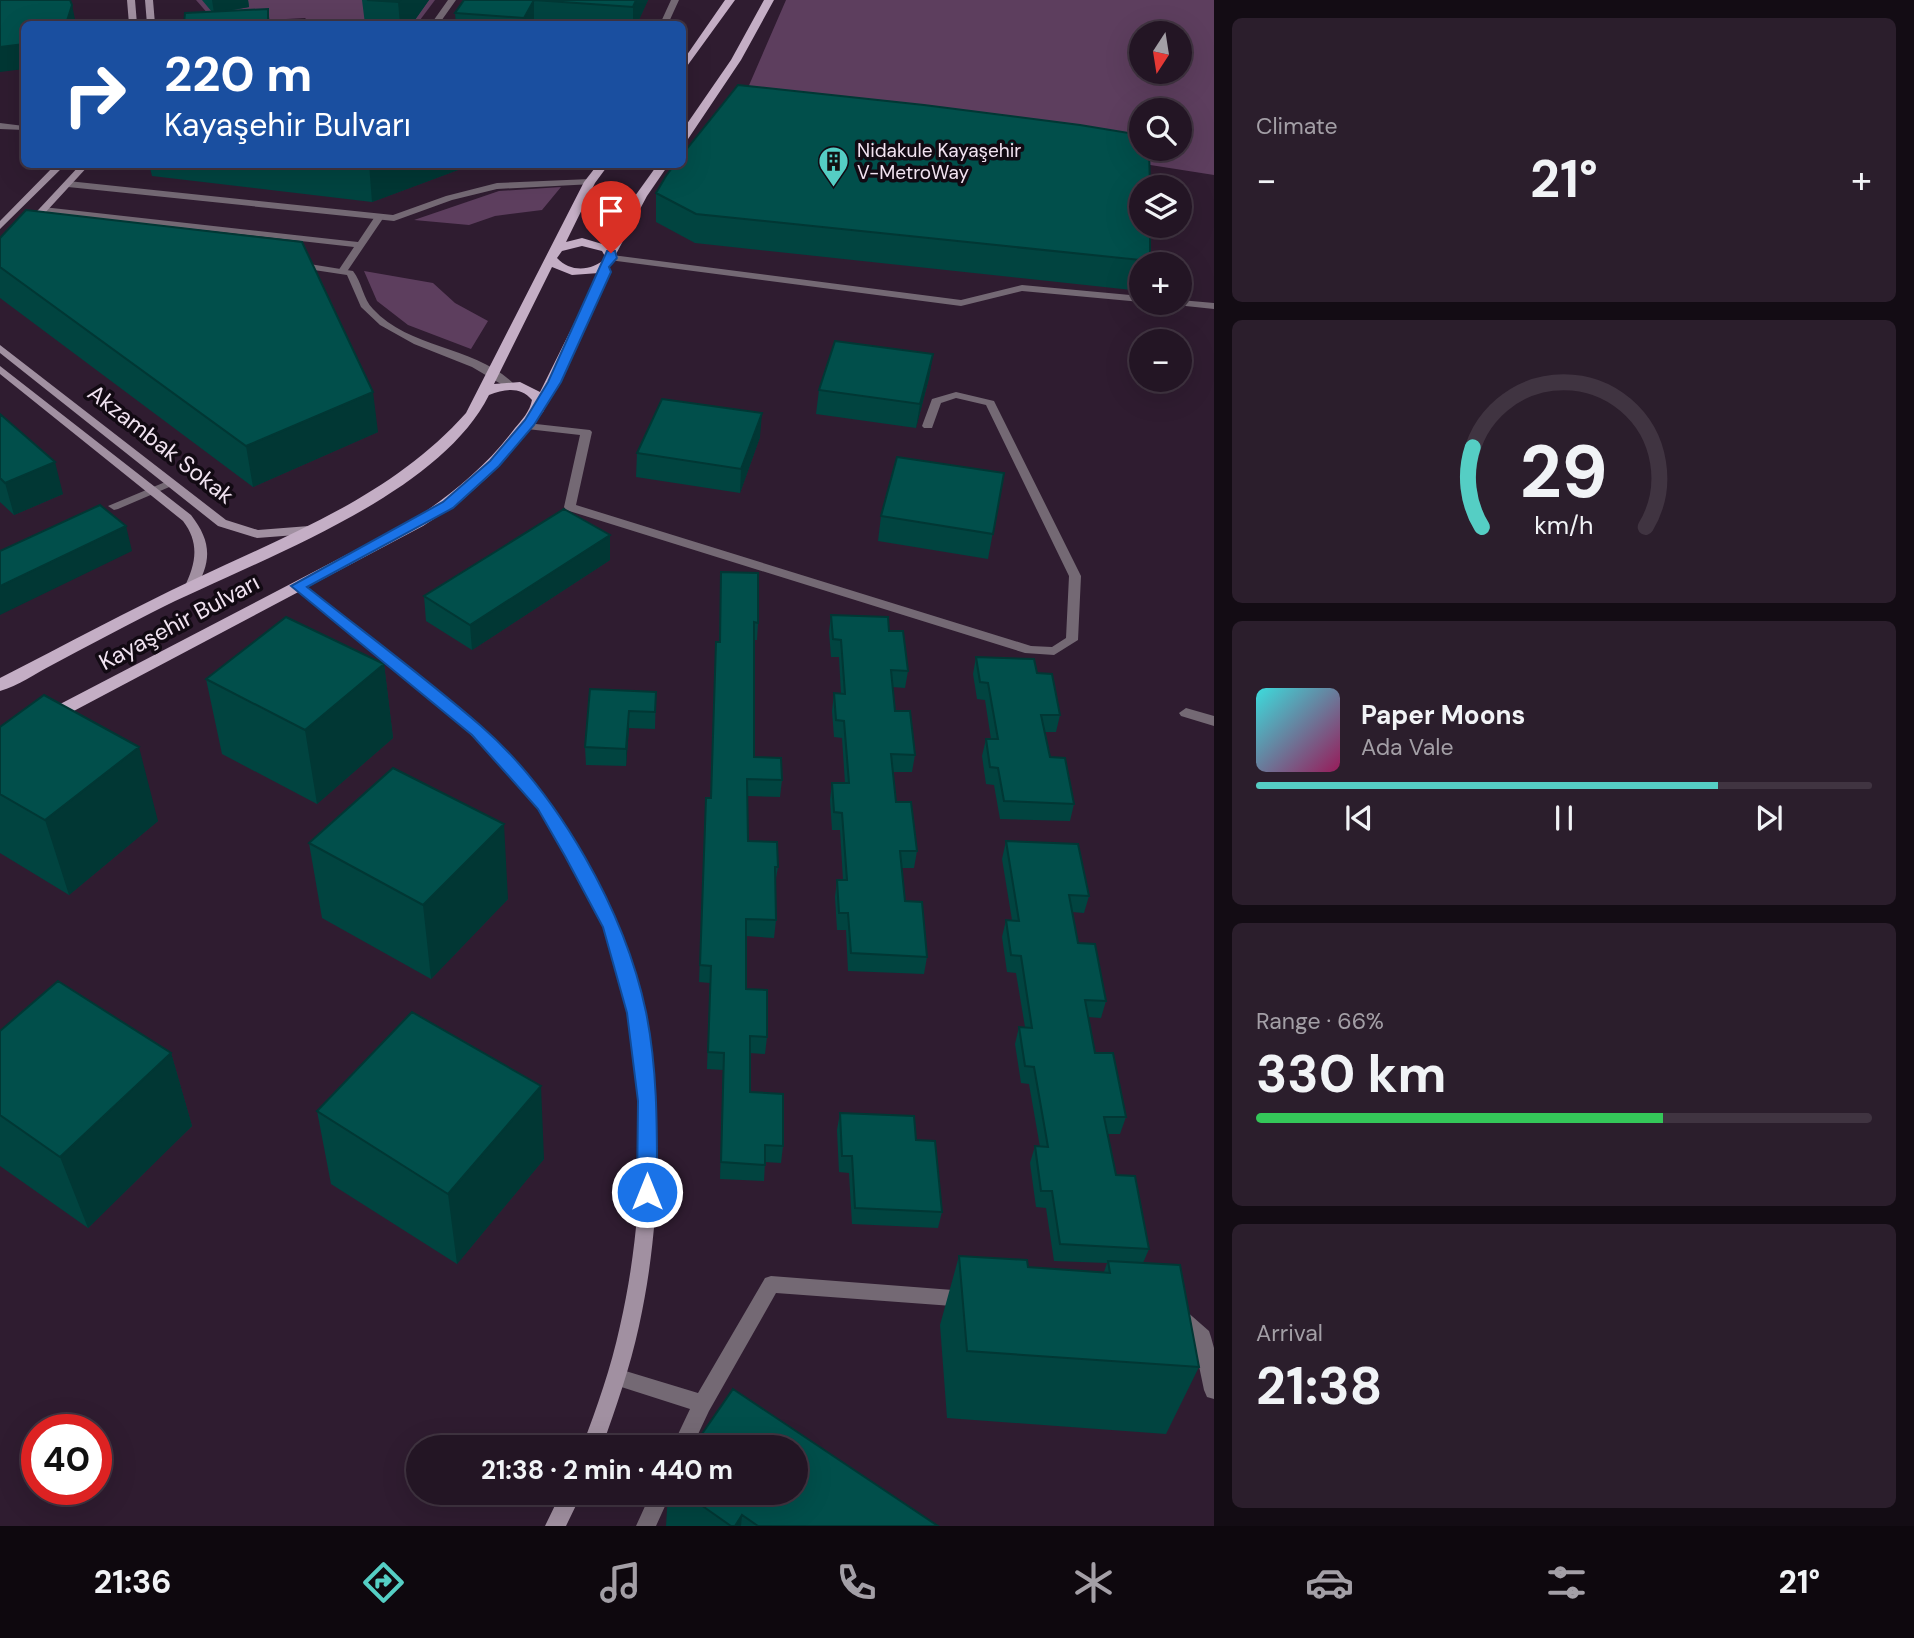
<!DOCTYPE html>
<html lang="en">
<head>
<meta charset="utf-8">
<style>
	body { margin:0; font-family:"DM Sans",sans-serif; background:#2b1e2c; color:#f1f3f6; height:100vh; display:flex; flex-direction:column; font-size:26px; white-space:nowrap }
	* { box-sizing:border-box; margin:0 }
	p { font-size:23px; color:#a39fa6 }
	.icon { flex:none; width:38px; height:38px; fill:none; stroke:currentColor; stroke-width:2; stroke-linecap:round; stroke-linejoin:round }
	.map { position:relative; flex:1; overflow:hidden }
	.sheet { display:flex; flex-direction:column; gap:18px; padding:18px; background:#130c14; width:700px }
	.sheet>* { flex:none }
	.banner { position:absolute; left:21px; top:21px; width:665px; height:147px; border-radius:10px; box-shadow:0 7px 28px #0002,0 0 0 2px #403441; background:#1a4fa0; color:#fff; overflow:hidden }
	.needle { width:46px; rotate:192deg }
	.tools { position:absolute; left:1129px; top:21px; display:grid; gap:14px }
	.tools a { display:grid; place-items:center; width:63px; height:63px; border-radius:50%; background:#231524; box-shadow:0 7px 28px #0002,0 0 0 2px #403441; font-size:35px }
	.speed { position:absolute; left:21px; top:1414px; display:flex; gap:14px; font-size:35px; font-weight:700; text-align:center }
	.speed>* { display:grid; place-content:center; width:91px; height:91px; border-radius:50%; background:#231524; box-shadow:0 7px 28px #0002,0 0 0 2px #403441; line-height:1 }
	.speed .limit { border:10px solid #d22; background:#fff; color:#111 }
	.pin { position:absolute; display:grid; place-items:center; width:60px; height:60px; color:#fff; margin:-72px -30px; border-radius:50% 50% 50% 0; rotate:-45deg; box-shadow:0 0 7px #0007 }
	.pin .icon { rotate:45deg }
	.me { position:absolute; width:77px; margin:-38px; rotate:0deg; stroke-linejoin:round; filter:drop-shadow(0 0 5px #0008) }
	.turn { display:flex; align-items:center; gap:24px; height:147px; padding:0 28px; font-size:32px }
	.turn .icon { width:91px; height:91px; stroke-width:2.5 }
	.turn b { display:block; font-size:49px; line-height:60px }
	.big { font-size:52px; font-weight:700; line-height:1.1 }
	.sheet .tile { flex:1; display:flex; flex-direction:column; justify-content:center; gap:10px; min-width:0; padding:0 24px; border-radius:10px; background:#2b1e2c }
	.sheet .dial { align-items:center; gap:0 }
	.dial svg { height:182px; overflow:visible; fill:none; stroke:#403441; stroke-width:7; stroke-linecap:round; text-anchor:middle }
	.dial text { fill:#f1f3f6; stroke:none }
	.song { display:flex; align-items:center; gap:21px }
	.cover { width:84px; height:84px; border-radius:10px; background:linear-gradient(135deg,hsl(180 70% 55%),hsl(330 70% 35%)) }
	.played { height:7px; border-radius:4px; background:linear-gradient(90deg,#55cec4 75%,#403441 75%) }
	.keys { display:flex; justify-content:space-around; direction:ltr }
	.heat { display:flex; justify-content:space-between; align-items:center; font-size:38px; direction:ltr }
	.charge { height:10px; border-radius:5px; background:linear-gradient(90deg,#34c759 66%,#403441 0) }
	.trip { position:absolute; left:406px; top:1435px; width:402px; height:70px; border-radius:35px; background:#231524; box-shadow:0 7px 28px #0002,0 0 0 2px #403441; font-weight:700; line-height:70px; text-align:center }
	.dock { display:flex; height:112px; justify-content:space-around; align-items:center; background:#0e080e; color:#a39fa6 }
	.dock .icon { width:49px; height:49px }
	.dock .selected { color:#55cec4 }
	.dock b { font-size:32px; color:#f1f3f6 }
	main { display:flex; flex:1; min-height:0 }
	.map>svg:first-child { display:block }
	.green { fill:#5d3e5e; fill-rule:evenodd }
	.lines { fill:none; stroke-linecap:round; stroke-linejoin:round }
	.lane { fill:#746974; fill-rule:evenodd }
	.street { fill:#746974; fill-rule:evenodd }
	.secondary { fill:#a190a1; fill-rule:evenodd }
	.primary { fill:#c4aec5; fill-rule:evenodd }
	.wall { fill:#014440 }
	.shaded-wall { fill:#013734 }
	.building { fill:#014f4b; stroke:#013734; stroke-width:2 }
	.route { fill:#1a73e8; stroke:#114b97; stroke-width:2 }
	.labels { text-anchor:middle; stroke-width:7; stroke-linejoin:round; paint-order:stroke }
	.far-poi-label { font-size:19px; fill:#f1e3f1; stroke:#120a13; text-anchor:start }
	.street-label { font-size:23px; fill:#f1e3f1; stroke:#120a13 }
</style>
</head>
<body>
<main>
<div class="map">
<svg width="1214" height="1526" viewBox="0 0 1214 1526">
	<rect width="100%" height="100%" fill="#2f1c30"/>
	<path class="green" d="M196 0H435L417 24H311L305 18 216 23Z
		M786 0H1214V175L1074 153 737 113ZM1141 33H1180V72H1141ZM1141 110H1180V149H1141Z
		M561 187 542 210 495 216 469 225 414 220 499 191Z
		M364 271 433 283 455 303 488 321 471 349 408 325 377 301Z"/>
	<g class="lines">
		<path class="lane" d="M671 0H679L668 24H660Z
			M0 123 24 126V130L0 129Z
			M590 179 595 182 593 184 497 189 452 200 394 221 68 187 63 184 68 181 393 215 446 196 497 183Z
			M297 262 353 271C362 282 363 299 373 309 411 350 477 346 515 385L514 387H506L472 367 414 344 380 325 361 307 347 275 294 267 292 265Z
			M956 392 994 401 995 403 1081 576 1078 640 1054 655 1025 653 566 510 564 507 580 435 527 429 521 426 527 423 590 430 592 432 576 505 1031 646 1052 647 1066 638 1069 576 986 405 956 398 941 403 932 428H924L922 426 932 399Z
			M170 480 176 483 174 485 118 509 114 510 108 506Z
			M771 1276 966 1291 973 1293 975 1299 973 1305 966 1307 776 1293 709 1411 692 1447H672L690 1409 612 1384 609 1378 612 1372 619 1369 698 1393 765 1278Z
			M1178 1307 1185 1310 1209 1331 1211 1337 1214 1348V1399L1207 1397 1204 1390 1194 1342 1171 1322 1169 1316 1171 1310Z
			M651 1493H671L656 1526H636Z"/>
		<path class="street" d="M448 0H456L439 24H431Z
			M43 207 358 242 376 215 384 217 346 273 343 274 338 271 354 247 40 212V208Z
			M612 255 961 300 1022 285 1141 296V302L1022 291 961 306 609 260V256Z
			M1180 300 1214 303V309L1176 305 1175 303H1180Z
			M1186 708 1214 716V726L1181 716 1179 713Z"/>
		<path class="secondary" d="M127 0H135L137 24H129Z
			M145 0H153L155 24H147Z
			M56 164H66L0 229V221Z
			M81 164H90L32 227H26V223Z
			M0 345 226 520 258 530 309 526 315 530 309 534 257 538 218 526 0 353Z
			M0 366 191 515C212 542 212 562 194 591H186L184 588C196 564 200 543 183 521L0 374Z
			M298 582 302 583C389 652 483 716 551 804 565 822 574 843 585 864 597 885 611 906 620 929 664 1054 667 1198 639 1326 630 1368 616 1407 602 1447H582C597 1407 611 1368 620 1326 649 1198 649 1052 604 928 596 906 583 887 572 867 561 847 552 826 538 807 469 721 379 657 294 589L292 586 294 583Z
			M561 1493H582L566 1526H545Z"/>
		<path class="primary" d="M725 0H735L682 73V62Z
			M764 0H774L741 60 686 142 682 143V131L731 60Z
			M598 164H609L595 183 566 242 582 238 609 246 635 196 658 164H669L647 196 616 254 618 258 609 267 611 272 543 412 490 475 460 502 423 526 53 722 47 724 38 718 41 714 413 520C452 494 487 466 515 428 522 420 530 411 532 400 520 386 505 389 489 395 437 499 253 561 151 613 118 630 85 647 52 665 36 673 18 686 0 691V678C65 645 129 610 195 579 292 533 393 495 466 413L584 182ZM582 246 602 251 606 258C592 271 571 273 557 258L562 251ZM552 267 572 275 599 273 540 392 520 382 494 384Z"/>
	</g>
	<path class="wall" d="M202 0H248L249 7 228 11 268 9 270 24H184L212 12Z
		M362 0H429L412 24H365Z
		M464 0H648L637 24H456L455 13Z
		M149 164H474L372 202 152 176Z
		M656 193 1150 261 1149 264H1141V291L695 243 656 222Z
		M0 238 378 432 253 487 0 298Z
		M933 354 929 378 916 428 816 414 819 390Z
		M0 414 63 494 14 515 0 502Z
		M760 437 740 493 636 477 637 453Z
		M1004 473 988 559 878 541 881 516Z
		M610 560 472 650 426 621 424 596Z
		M721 572 758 623 757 640H754V757L782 780 780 797 747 796 748 841 778 867 775 884 776 920 774 938 746 936V989L767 1037 765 1054 750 1053V1092L783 1146 781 1163 765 1162 764 1181 720 1179 723 1070 707 1069 710 983 699 982 706 798H711L720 642Z
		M831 615 889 631 908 671 905 688 892 687 895 711 915 755 912 772H893L896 802 917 851 914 868H902L905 901 927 957 924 974 848 971 846 930H837L835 897 837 880H843L840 830H832L830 800 832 783H845L842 738 834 737 832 711 834 693 841 694 839 657H831L829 632Z
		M976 657 1037 673 1060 715 1056 732H1045L1050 757 1074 804 1070 821 1000 819 994 785 986 784 982 756 986 739H991L985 700 977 699 973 674Z
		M384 664 393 738 317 804 222 754 206 679Z
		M590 689 656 692 655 729 629 728 626 766 586 765 585 747Z
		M0 727 158 821 69 895 0 853Z
		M1006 841 1089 896 1084 913 1072 912 1078 943 1106 1001 1101 1018 1088 1017 1095 1053 1126 1117 1120 1134H1107L1116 1175 1149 1249 1143 1263 1199 1367 1166 1434 947 1418 940 1325 959 1256 1028 1267 1104 1272 1107 1263 1054 1261 1046 1208 1036 1207 1030 1163 1035 1146 1040 1147 1029 1084 1021 1083 1015 1044 1019 1027H1025L1016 973 1007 972 1002 937 1006 920H1012L1002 859Z
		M309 843 508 899 431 979 322 918Z
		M0 1031 171 1053 192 1126 88 1228 0 1166Z
		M317 1111 544 1159 457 1264 331 1184Z
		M840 1113 916 1140 942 1212 938 1228 852 1224 849 1173 839 1172 837 1130Z
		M668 1493H796L938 1526H666Z"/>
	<path class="shaded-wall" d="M212 0H248L249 7 214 13Z
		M400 0H429L412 24H400L398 2Z
		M534 0V24H524V18Z
		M636 0H648L637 24H633V7Z
		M72 5 76 24H66Z
		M24 44V69L0 72V47Z
		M369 164H474L372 202Z
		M933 354 929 378 916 428 920 404Z
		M373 392 378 432 253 487 246 446Z
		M762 413 760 437 740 493 741 469Z
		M55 462 63 494 14 515 5 483Z
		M126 526 132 551 0 615V586Z
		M610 535V560L472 650 470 625Z
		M384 664 393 738 317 804 305 730Z
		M629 711V728L626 766V749Z
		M139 747 158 821 69 895 45 820Z
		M504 824 508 899 431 979 423 905Z
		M171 1053 192 1126 88 1228 60 1157Z
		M541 1086 544 1159 457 1264 448 1194Z
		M742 1515 741 1526H735Z"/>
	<path class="building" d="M0 0H70L72 5 66 24H24V44L0 47Z
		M367 0H400L398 2Z
		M464 0H636L633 7 534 0 524 18 455 13Z
		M268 9V24H184L185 13Z
		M738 85 924 105 1080 125 1141 135V149H1149L1150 187H1141V226H1150V261L696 214 656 193 666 176 675 164H682V155Z
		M26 210 302 242 373 392 246 446 0 267V238Z
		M835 341 933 354 920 404 819 390Z
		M662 399 762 413 741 469 637 453Z
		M0 414 55 462 5 483 0 478Z
		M897 457 1004 473 993 534 881 516Z
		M100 505 126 526 0 586V551Z
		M564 509 610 535 470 625 424 596Z
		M721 572 758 573V623L754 622V757L781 758 782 780 747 779 748 841 777 842 778 867H775L776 920 746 919V989L767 990V1037L750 1036V1092L783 1094V1146L765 1145V1165L721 1162 724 1053 708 1052 711 966 700 965 706 798H711L716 642H720Z
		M831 615 888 617 889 631H903L908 671 891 670 895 711H910L915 755 891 754 896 802H911L917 851H900L905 901 922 902 927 957 851 953 848 913H839L837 880H847L842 813 834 812 832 783H849L844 721 836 720 834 693 845 694 841 640 833 639Z
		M286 617 384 664 305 730 206 679Z
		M976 657 1034 659 1037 673 1052 674 1060 715H1041L1050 757 1065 758 1074 804 1004 801 998 768 990 767 986 739H998L988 683 980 682Z
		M590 689 656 692 655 712 629 711 626 749 585 747Z
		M44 695 139 747 45 820 0 794V727Z
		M393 768 504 824 423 905 309 843Z
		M1006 841 1078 844 1089 896 1069 895 1078 943 1095 944 1106 1001 1085 1000 1095 1053H1113L1126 1117H1104L1116 1175 1135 1176 1149 1249 1060 1244 1052 1191H1041L1035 1146 1048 1147 1034 1067 1025 1066 1019 1027 1032 1028 1021 956 1011 955 1006 920 1019 921Z
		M58 981 171 1053 60 1157 0 1115V1031Z
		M412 1012 541 1086 448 1194 317 1111Z
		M840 1113 914 1116 916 1140 935 1141 942 1212 855 1208 852 1156H842Z
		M959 1256 1027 1260 1028 1267 1110 1273 1108 1261 1180 1265 1199 1367 967 1351Z
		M733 1389 938 1526H758L742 1515 735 1526H731L684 1493H796V1447H693Z"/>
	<path class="route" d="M607 251H615L617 258 609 267 611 272 561 382 534 425 499 466 453 508 307 587C365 633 426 678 481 726 559 794 625 912 646 1012 658 1071 657 1133 657 1192L654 1199 647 1201 640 1199 637 1192 638 1101 627 1013 603 927 565 856 538 809 472 735 291 586 443 502 490 461 525 420 548 382Z"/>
	<defs>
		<symbol id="building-pin" viewBox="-11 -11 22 30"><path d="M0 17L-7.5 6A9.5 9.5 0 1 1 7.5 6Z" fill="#55cec4" stroke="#120a13"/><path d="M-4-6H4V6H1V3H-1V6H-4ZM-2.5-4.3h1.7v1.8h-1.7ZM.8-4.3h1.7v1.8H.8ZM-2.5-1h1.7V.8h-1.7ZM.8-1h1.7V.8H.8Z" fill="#111"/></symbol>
	</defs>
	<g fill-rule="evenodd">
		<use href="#building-pin" x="816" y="144" width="35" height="47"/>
	</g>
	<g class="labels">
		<g class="far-poi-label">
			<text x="857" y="157">Nidakule Kayaşehir<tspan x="857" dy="22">V-MetroWay</tspan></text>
		</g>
		<g class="street-label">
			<text transform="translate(161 444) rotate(38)" y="8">Akzambak Sokak</text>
			<text transform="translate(179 622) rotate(-28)" y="8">Kayaşehir Bulvarı</text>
		</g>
	</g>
</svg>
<div class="tools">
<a><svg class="needle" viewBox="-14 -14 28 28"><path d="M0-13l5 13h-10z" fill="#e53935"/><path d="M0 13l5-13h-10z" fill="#a39fa6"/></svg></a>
<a><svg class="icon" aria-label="search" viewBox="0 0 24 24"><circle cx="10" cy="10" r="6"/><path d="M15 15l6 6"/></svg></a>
<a><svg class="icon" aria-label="layers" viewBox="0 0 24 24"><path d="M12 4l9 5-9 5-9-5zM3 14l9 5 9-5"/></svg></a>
<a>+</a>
<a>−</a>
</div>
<div class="speed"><div class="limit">40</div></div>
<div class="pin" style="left:611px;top:253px;background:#d93025"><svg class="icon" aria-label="arrive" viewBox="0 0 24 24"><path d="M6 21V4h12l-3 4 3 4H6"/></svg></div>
<svg class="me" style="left:647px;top:1192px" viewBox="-20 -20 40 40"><circle r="17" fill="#1a73e8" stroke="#fff" stroke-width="3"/><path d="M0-11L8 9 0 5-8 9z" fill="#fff"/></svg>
<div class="trip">21:38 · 2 min · 440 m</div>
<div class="banner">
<div class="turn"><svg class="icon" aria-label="right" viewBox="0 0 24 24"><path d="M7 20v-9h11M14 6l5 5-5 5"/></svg><div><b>220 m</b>Kayaşehir Bulvarı</div></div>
</div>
</div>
<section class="sheet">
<div class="tile"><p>Climate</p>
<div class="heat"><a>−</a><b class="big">21°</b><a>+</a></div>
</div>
<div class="tile dial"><svg viewBox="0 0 100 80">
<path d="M14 69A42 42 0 1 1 86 69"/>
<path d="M14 69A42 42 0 0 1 10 34" stroke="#55cec4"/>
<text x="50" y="56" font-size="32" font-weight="700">29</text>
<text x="50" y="72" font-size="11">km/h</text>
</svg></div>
<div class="tile">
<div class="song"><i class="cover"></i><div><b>Paper Moons</b><p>Ada Vale</p></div></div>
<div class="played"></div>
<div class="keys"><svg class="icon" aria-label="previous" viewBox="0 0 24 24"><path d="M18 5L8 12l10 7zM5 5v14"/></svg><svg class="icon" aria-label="pause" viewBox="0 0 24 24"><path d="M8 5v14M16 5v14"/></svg><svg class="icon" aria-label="next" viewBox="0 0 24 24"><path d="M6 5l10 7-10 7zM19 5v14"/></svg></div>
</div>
<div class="tile"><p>Range · 66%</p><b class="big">330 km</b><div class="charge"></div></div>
<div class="tile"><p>Arrival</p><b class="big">21:38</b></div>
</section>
</main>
<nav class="dock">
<b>21:36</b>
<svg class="icon selected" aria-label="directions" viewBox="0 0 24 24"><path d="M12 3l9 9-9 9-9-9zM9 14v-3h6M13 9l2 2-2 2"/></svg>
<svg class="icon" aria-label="music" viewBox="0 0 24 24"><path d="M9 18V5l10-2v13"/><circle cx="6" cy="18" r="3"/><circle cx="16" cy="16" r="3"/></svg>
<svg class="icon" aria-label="phone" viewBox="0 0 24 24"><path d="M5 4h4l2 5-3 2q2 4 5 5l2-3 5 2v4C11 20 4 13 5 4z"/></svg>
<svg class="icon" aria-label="climate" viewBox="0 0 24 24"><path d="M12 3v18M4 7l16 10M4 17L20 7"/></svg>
<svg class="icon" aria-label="car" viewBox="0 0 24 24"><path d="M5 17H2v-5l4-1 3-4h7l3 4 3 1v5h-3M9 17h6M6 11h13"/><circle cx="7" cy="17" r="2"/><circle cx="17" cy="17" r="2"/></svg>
<svg class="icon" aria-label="filters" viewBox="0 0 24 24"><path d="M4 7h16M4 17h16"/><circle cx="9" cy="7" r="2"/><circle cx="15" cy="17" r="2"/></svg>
<b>21°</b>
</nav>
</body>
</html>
